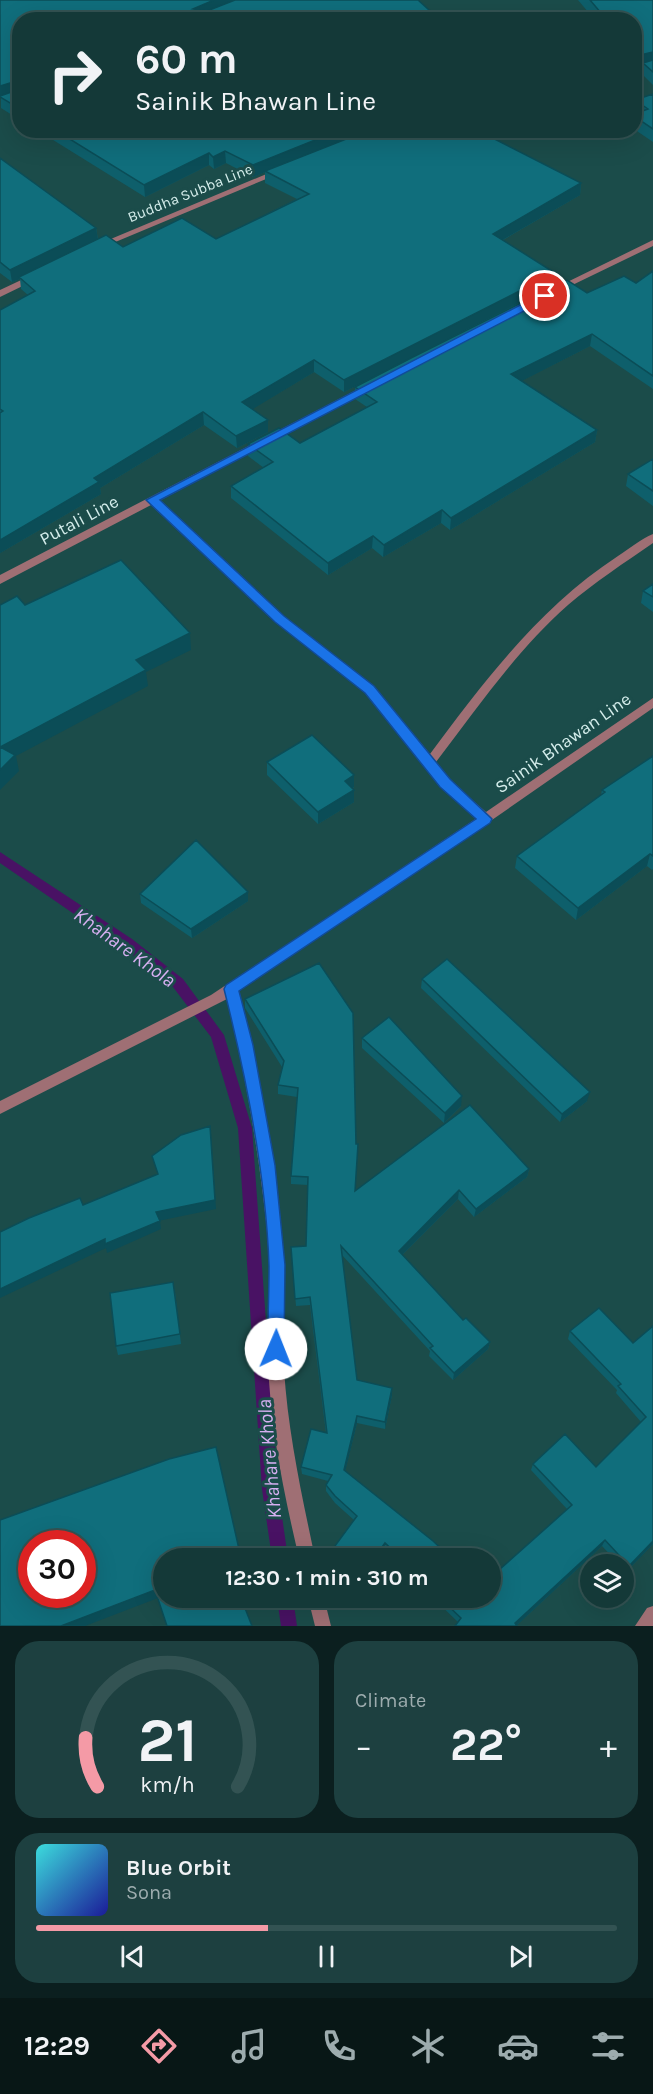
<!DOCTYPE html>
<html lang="en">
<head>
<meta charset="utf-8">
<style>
	body { margin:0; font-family:Karla,sans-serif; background:#1d4040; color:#f1f3f6; height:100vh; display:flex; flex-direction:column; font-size:22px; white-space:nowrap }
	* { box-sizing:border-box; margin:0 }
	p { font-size:20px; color:#9dacae }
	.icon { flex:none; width:33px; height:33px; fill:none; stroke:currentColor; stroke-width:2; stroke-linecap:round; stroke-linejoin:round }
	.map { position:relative; height:1626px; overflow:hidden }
	.details { display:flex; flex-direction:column; gap:15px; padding:15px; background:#0b1f1f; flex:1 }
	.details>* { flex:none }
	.top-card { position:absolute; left:12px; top:12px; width:630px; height:126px; border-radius:24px; box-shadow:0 6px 24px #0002,0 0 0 2px #335353; background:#143938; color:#f1f3f6; overflow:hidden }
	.fabs { position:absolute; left:580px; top:1554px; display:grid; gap:12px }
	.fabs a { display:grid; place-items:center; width:54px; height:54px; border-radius:50%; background:#143938; box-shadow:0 6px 24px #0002,0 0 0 2px #335353; font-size:30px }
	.speed { position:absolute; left:18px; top:1530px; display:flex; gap:12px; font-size:30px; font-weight:700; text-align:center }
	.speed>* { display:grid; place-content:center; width:78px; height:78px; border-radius:50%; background:#143938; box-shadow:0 6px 24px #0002,0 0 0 2px #335353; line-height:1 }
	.speed .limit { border:9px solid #d22; background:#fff; color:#111 }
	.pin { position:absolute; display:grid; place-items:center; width:51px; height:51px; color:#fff; margin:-26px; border:3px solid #fff; border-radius:50%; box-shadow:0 2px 6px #0007 }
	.me { position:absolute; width:66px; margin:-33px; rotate:1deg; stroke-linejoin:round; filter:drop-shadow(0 0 4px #0008) }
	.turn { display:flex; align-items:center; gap:21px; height:126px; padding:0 24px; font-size:27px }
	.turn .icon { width:78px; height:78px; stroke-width:2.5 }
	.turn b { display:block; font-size:42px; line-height:51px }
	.big { font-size:45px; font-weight:700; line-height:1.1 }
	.details .tile { flex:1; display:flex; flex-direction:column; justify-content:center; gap:9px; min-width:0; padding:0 21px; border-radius:24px; background:#1d4040 }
	.details .dial { align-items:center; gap:0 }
	.dial svg { height:156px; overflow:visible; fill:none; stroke:#335353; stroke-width:7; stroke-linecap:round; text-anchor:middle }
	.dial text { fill:#f1f3f6; stroke:none }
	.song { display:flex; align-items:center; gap:18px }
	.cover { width:72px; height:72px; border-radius:9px; background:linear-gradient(135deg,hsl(180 70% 55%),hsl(240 70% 35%)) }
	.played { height:6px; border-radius:3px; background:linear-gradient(90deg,#f49aa6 40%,#335353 40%) }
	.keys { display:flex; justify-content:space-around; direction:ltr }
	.heat { display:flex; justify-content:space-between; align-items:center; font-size:33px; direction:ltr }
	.details .tiles { flex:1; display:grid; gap:15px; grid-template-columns:1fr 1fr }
	.tile:last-child { grid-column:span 2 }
	.trip { position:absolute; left:153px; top:1548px; width:348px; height:60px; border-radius:30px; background:#143938; box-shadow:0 6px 24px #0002,0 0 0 2px #335353; font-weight:700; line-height:60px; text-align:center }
	.menu { display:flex; height:96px; justify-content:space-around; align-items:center; background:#081716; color:#9dacae }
	.menu .icon { width:42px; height:42px }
	.menu .selected { color:#f49aa6 }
	.menu b { font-size:27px; color:#f1f3f6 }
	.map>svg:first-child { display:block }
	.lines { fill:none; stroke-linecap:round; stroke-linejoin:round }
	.stream { fill:#491264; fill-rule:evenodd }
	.minor { fill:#9f6f74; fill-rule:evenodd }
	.wall { fill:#0e5f6b }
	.shaded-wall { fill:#0b4d57 }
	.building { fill:#106e7c; stroke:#0b4d57; stroke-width:1.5; fill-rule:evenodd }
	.route { fill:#1a73e8; stroke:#114b97; stroke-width:1.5 }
	.labels { text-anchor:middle; stroke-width:6; stroke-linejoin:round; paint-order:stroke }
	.far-street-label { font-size:15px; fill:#d4edeb; stroke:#1b4c4a }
	.street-label { font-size:18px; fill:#d4edeb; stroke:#1b4c4a }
	.water-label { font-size:20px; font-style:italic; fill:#d6aff1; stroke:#1b4c4a }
</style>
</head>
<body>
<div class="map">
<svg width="653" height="1626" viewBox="0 0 653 1626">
	<rect width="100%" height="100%" fill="#1b4c4a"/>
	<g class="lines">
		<path class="stream" d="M0 852 132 939 183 979 224 1035 252 1128 278 1489 288 1558H272L262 1489 238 1128 211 1037 173 987 122 947 0 863Z
			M277 1598H293L297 1626H281Z"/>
		<path class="minor" d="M653 65V69L634 74V70Z
			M276 170 283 172 101 248 94 246Z
			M653 240V246L560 291H554L553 289Z
			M34 274 37 275V279L0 297V290Z
			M368 384 371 385V389L159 501 283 616 374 687 430 754C485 680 540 607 618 556 629 549 641 539 653 534V543C624 563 595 582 568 605 517 650 477 708 436 762L449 780 486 812 653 698V708L489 822 238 991C261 1080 276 1169 284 1260 287 1297 281 1333 284 1369 288 1433 302 1496 315 1558H299C284 1494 270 1427 268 1360 267 1327 272 1293 270 1260 262 1172 248 1084 227 999L0 1114V1101L211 995 477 818 441 786 426 765 366 693 275 622 151 505 0 584V575Z
			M308 1598H324L331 1626H315Z
			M653 1606V1626H635L647 1608Z"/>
	</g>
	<path class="wall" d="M0 0 20 20V120L1 108Z
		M578 0H653V85L642 74 643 66 634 67V20H595Z
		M653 94V142L634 129V114H636L634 113 635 100Z
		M37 130H477L581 183 580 195 503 240 554 285 436 346 587 293 636 283 653 271V389L590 346 521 381 597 430 595 442 450 530 441 523 383 557 372 548 328 575 231 498V486L264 468 248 456V444L300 443 367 407 355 399V387L389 369 344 392 314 372 252 409 268 432 237 448 204 425 100 488 101 494 0 553V310L28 295 21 289 20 279 12 282 0 273V158L96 228 98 239 123 247 216 239 297 199 265 183V172L253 177 226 163 214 169 209 165 145 197Z
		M653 459V506L626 486 628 474Z
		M653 584V612L641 603 643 591Z
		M653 756V869L652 870 647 866 576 920 515 868 517 856 601 795 602 790Z
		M267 762 354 775V787L352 789 354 790V802L318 824 267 775Z
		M248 892V901L192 938 141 903 140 894Z
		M319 963 355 1191 529 1169 527 1177 474 1217 458 1199 402 1255 463 1320 490 1342 488 1349 453 1380 429 1356 430 1351 342 1255 357 1380 392 1395 385 1429 357 1423 345 1471 451 1558H394L384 1549 378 1558H335L332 1556V1550L354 1520 335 1503 326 1491V1485L328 1481 302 1474 301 1467 326 1433 310 1305 296 1306 291 1247 306 1246 308 1185 291 1184V1176L297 1097 278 1094V1085L282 1067 245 1008V999Z
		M422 979 587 1101 560 1122 421 988Z
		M362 1038 461 1106 444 1123 362 1048Z
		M175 1292 181 1344 118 1355 116 1346Z
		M653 1326V1544L626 1572 624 1570V1564H619L602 1546 517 1625 458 1622 433 1598H490L567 1509 531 1470 533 1464 596 1467 641 1422 616 1393 617 1390 568 1339 570 1331 633 1343Z"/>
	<path class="shaded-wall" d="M214 0H242L196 20 193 9Z
		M653 52V64L643 63V66L635 68 636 56Z
		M20 80V93L0 97V86Z
		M340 130H376L335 144 253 177V165Z
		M225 151 226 163 214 169 213 157Z
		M209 153V165L145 197 144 185Z
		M581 183 580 195 492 246 493 234Z
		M96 228 98 240 19 277 20 279 12 282 10 270Z
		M555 273 554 285 344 392V380Z
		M592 334 590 346 510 387 511 374Z
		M314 360V372L243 415 242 402Z
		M203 412 204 425 100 488 101 494 0 553V540L94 478Z
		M268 420V432L237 448 236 436Z
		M597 430 595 442 450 530 451 518Z
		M442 510 441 523 383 557 384 545Z
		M373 536 372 548 328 575V563Z
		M190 633 191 650 146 672 148 686 16 756 19 771 0 790V747L136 660Z
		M354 775V787L344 793 345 781Z
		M354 790V802L318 824V812Z
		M650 854 647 866 576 920 578 908Z
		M248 892V901L192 938 191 929Z
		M590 1092 587 1101 560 1122 562 1114Z
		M462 1096 461 1106 444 1123 445 1113Z
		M211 1134 216 1209 158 1221 156 1212Z
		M529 1169 527 1177 474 1217 476 1209Z
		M459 1190 458 1199 398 1259 399 1251Z
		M160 1221 161 1229 107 1253 106 1248 0 1298V1289L105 1239Z
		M490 1342 488 1349 453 1380 454 1373Z
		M392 1388V1395L385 1429V1422Z
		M357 1416V1423L344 1476V1470Z
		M605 1540 602 1546 516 1626 515 1623Z
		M653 1541V1544L626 1572 629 1566Z
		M385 1543 384 1549 378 1558H374Z
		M155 1590 158 1598 85 1626H61Z"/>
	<path class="building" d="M0 0H214L193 9 207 11 235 0H418L440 20H20V80L0 86Z
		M590 0H653V52L636 56 634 54V20H607Z
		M653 60V72L643 63Z
		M20 89V109L0 97V96Z
		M653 94V129L634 116V114L648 109 635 100Z
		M55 130H340L253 165 225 151 213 157 209 153 144 185Z
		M369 130H477L581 183 493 234 555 273 344 380 314 360 242 402 268 420 236 436 203 412 94 478 99 482 0 540V413L3 411 0 409V310L35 291 19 277 106 235 123 247 182 218 216 239 309 194 265 171Z
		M0 158 96 228 10 270 0 262Z
		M653 271V376L592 334 511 374 597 430 451 518 442 510 384 545 373 536 328 563 231 486 273 462 248 444 279 428 300 443 377 402 355 387 411 358 567 280 587 293 624 276 636 283Z
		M653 459V491L628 474Z
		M121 560 190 633 136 660 146 670 0 747V605L17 596 25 605Z
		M653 584V597L643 591Z
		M312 735 354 775 345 781 354 790 318 812 267 762Z
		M0 747 15 755 0 770Z
		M653 756V856L650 854 578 908 517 856 605 792 602 790Z
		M196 840 248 892 191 929 140 894Z
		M447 959 590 1092 562 1114 422 979Z
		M319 963 353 1013 356 1144H358L355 1191 470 1105 529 1169 476 1209 459 1190 399 1251 463 1320 466 1318 490 1342 454 1373 430 1348 433 1346 341 1246 357 1380 392 1388 385 1422 357 1416 344 1470 433 1541 451 1558H401L385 1543 374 1558H342L332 1550 357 1516 335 1496 326 1485 332 1475 301 1467 311 1429 327 1433 310 1297 295 1299 291 1247 306 1246 308 1177 291 1176 298 1088 278 1085 284 1061 245 999Z
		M389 1017 462 1096 445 1113 362 1038Z
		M210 1126 215 1200 156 1212 160 1221 105 1244V1239L0 1289V1232L29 1218 80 1198 83 1205 158 1174 152 1156 181 1135Z
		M173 1282 180 1334 116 1346 110 1293Z
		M599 1308 633 1343 653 1326V1541L629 1566 605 1540 515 1623 517 1626H455L461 1618 440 1598H490V1578L572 1505 533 1464 565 1434 596 1467 646 1417 618 1386 621 1384 570 1331Z
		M216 1447 241 1558H164V1598H241L252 1626H167L155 1590 61 1626H0V1520L169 1459ZM32 1544H82V1594H32Z"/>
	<path class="route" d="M545 292 549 293V298L160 500 284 616 374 686 450 779 492 819 490 823 239 991 253 1045 275 1165 285 1265 284 1349 282 1355 276 1358 270 1355 267 1349C268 1322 269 1294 269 1266 266 1176 246 1076 224 989L226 985 476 819 440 787 365 693 275 622 146 500Z"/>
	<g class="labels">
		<g class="far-street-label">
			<text transform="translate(190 193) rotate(-22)" y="5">Buddha Subba Line</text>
		</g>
		<g class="street-label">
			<text transform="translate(79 520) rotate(-28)" y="6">Putali Line</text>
			<text transform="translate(563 743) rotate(-35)" y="6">Sainik Bhawan Line</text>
		</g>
		<g class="water-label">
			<text transform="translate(125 947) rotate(36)" y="7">Khahare Khola</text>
			<text transform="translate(269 1459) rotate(-95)" y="7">Khahare Khola</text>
		</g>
	</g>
</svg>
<div class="fabs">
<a><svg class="icon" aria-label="layers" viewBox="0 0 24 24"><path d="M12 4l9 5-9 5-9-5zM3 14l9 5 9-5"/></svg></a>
</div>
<div class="speed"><div class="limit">30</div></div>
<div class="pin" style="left:545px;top:296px;background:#d93025"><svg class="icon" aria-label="arrive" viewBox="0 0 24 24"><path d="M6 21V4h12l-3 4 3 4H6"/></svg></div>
<svg class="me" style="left:276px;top:1349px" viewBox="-20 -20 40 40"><circle r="19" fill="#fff"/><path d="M0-13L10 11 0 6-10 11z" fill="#1a73e8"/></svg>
<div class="trip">12:30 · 1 min · 310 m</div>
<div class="top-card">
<div class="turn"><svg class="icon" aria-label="right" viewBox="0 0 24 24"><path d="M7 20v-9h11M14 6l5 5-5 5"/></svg><div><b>60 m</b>Sainik Bhawan Line</div></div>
</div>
</div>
<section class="details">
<div class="tiles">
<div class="tile dial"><svg viewBox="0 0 100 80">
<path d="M14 69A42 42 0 1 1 86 69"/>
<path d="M14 69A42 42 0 0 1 8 44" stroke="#f49aa6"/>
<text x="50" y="56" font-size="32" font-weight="700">21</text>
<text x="50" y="72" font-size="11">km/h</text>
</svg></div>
<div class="tile"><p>Climate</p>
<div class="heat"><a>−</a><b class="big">22°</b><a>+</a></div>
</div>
<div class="tile">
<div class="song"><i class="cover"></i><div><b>Blue Orbit</b><p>Sona</p></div></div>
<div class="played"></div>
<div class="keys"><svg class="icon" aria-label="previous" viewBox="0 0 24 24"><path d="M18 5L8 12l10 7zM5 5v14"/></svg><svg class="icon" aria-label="pause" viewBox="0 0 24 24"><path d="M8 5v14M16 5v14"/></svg><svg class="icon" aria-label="next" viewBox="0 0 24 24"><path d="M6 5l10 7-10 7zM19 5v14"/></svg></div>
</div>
</div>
</section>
<nav class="menu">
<b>12:29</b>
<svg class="icon selected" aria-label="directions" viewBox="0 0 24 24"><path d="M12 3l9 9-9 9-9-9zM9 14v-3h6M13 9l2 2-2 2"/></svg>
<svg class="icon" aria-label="music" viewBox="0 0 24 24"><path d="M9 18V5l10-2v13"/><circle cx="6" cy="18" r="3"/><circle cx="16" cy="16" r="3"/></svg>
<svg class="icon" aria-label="phone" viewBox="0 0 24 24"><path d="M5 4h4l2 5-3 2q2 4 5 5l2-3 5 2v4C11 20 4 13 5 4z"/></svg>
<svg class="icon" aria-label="climate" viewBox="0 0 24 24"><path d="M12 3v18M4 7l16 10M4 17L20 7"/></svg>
<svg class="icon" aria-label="car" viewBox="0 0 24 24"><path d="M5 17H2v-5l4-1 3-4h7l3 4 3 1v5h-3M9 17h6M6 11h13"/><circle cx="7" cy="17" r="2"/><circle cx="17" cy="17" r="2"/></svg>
<svg class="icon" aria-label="filters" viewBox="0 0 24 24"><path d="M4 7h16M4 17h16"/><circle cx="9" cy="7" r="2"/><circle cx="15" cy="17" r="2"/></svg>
</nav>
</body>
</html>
